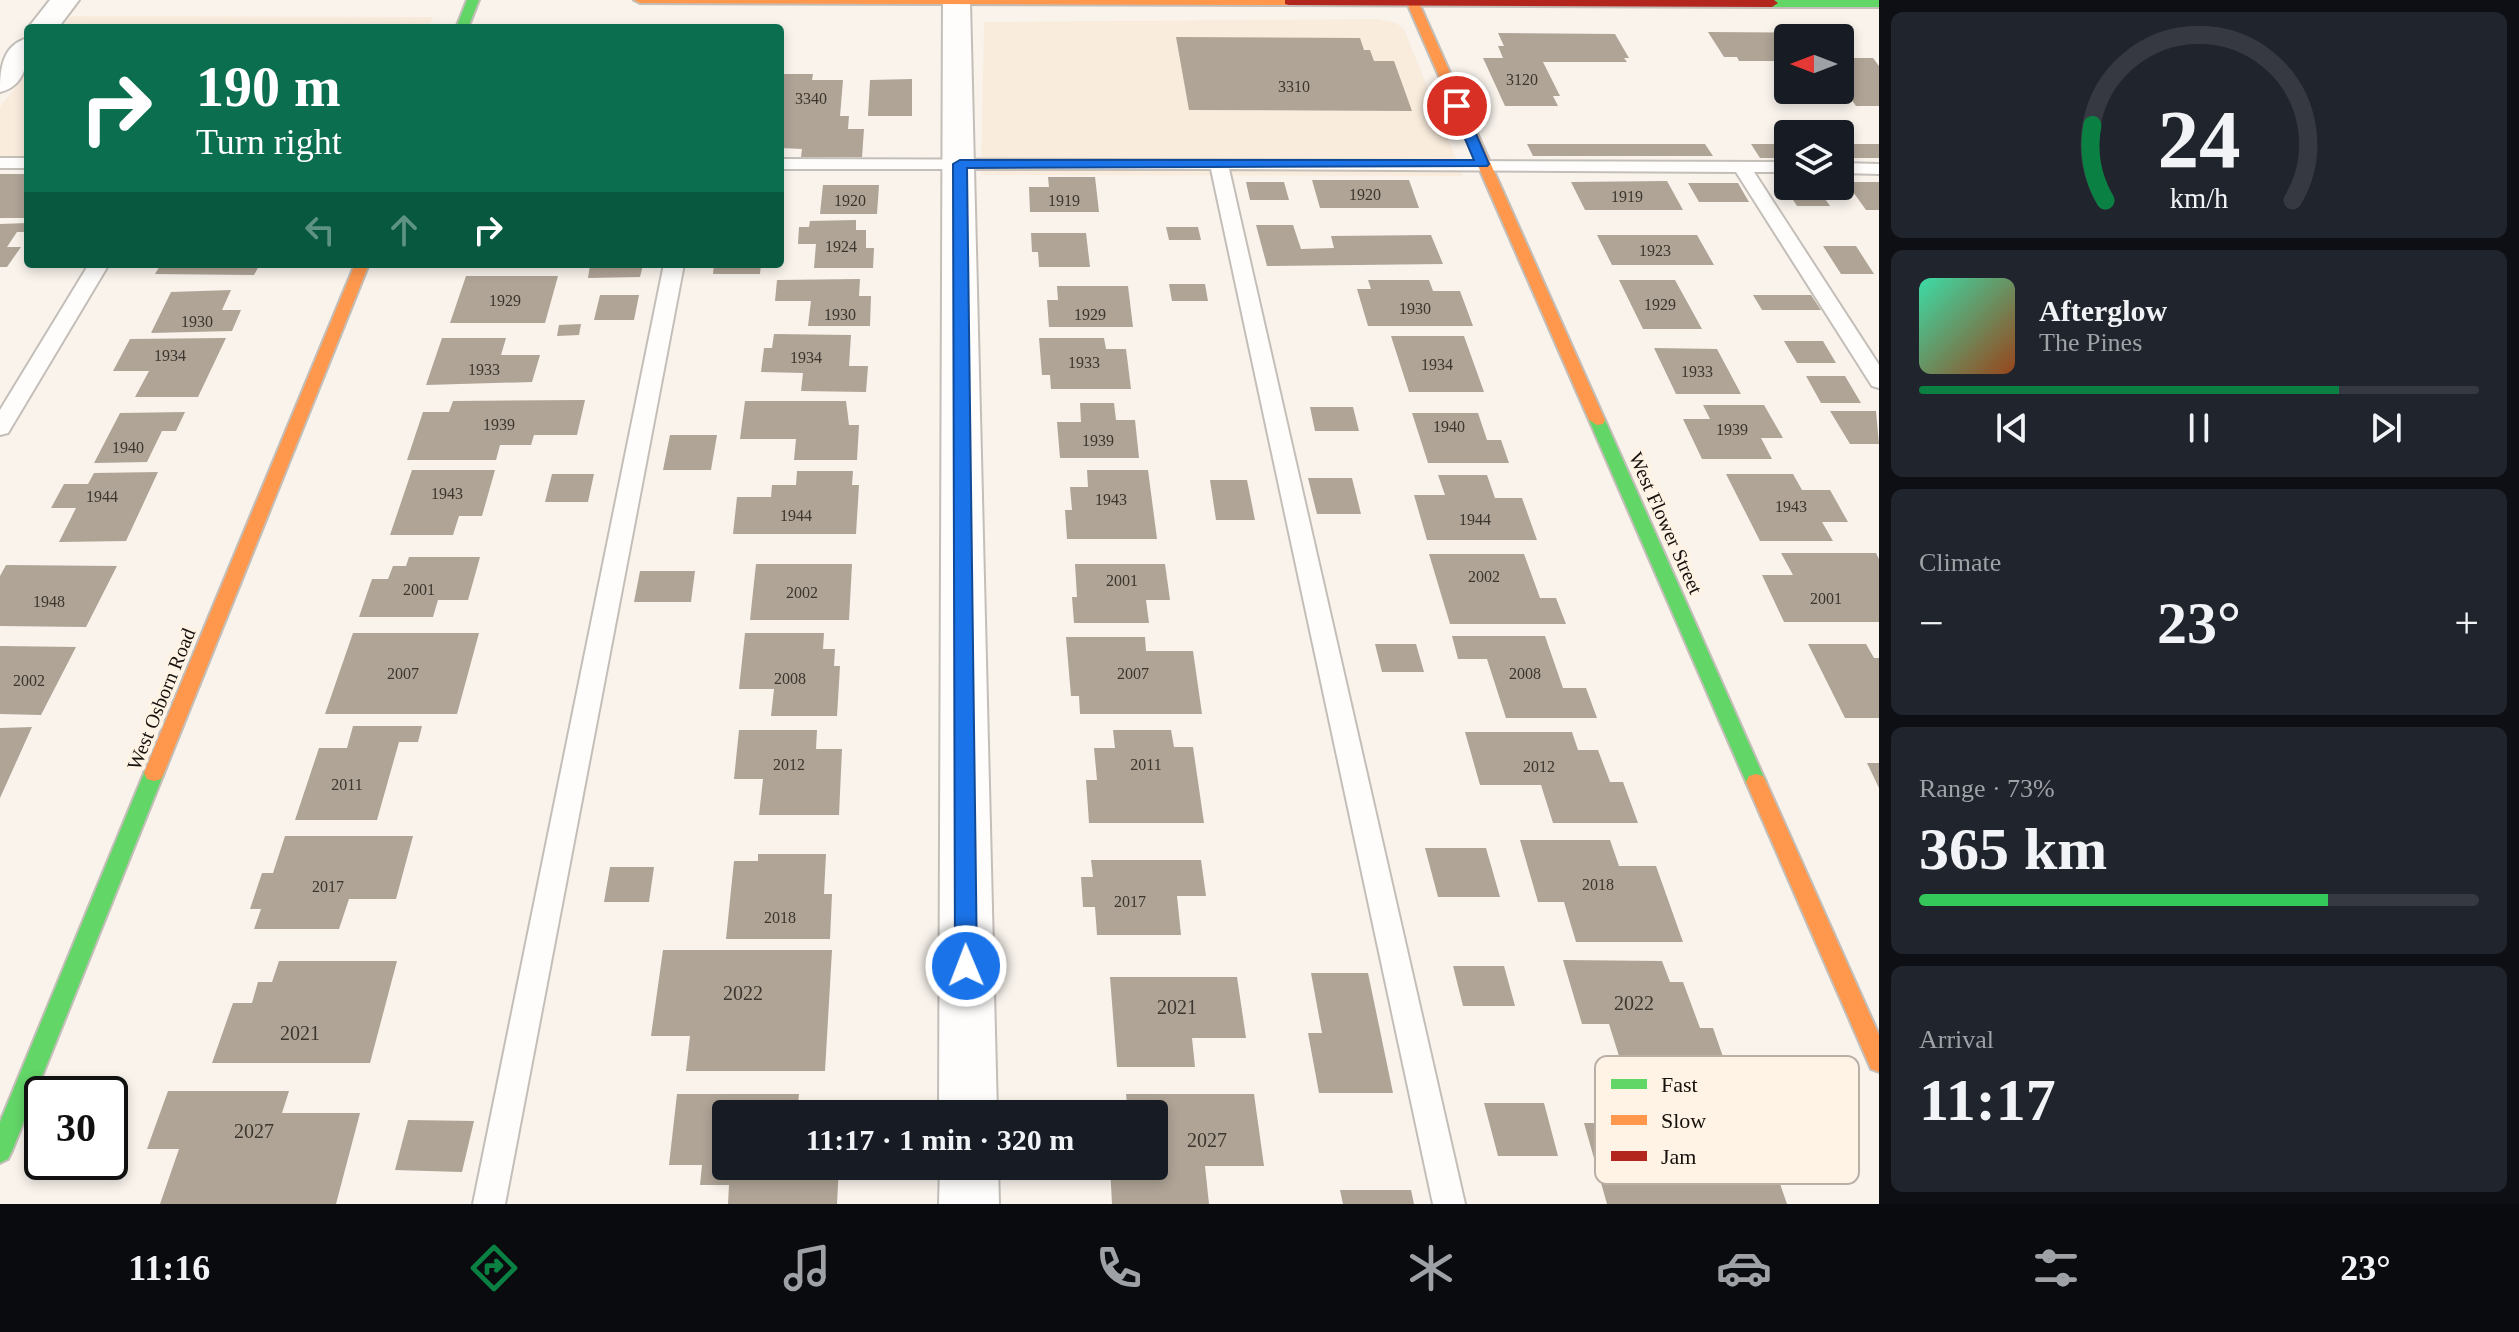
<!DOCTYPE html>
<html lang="en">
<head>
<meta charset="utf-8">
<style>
	body { margin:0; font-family:Georgia,serif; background:#20242c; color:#f1f3f6; height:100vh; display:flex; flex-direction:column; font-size:30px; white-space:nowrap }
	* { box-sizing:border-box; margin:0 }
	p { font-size:26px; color:#9ea1a6 }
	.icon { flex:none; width:44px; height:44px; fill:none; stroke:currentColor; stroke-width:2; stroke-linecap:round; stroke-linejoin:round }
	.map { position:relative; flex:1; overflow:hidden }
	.drawer { display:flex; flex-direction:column; gap:12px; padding:12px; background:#0d0f14; width:640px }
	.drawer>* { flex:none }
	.guide { position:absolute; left:24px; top:24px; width:760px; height:244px; border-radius:8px; box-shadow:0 4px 12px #0003; background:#0b6e4f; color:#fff; overflow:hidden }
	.needle { width:52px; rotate:270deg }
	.controls { position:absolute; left:1774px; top:24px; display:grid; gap:16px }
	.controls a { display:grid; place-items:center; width:80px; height:80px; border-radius:8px; background:#171b24; box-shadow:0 4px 12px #0003; font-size:40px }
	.speed { position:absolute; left:24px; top:1076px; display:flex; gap:16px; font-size:40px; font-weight:700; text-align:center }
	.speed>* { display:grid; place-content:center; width:104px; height:104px; border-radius:50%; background:#171b24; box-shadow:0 4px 12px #0003; line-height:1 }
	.speed .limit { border:4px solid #111; border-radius:12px; background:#fff; color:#111 }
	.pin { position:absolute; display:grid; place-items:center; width:68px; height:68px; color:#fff; margin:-34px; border:4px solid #fff; border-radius:50%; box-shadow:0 2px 8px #0007 }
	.me { position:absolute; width:88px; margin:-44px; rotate:359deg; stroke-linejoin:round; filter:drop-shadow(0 0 6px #0008) }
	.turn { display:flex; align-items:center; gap:28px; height:168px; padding:0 40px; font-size:36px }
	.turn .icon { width:104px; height:104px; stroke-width:2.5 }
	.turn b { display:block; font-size:56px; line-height:68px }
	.lanes { display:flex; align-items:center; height:76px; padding:0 40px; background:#0003; justify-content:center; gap:40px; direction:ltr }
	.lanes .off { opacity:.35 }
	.big { font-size:60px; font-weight:700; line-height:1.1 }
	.drawer .card { flex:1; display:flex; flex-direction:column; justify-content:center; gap:12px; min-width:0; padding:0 28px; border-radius:12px; background:#20242c }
	.drawer .dial { align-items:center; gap:0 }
	.dial svg { height:208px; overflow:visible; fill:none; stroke:#363941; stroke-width:7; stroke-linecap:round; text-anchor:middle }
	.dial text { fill:#f1f3f6; stroke:none }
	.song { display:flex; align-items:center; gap:24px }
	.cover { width:96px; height:96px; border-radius:12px; background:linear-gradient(135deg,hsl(160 70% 55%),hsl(20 70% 35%)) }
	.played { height:8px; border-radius:4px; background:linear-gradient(90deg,#0b8043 75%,#363941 75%) }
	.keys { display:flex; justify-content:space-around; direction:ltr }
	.heat { display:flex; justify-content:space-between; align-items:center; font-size:44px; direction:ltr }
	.charge { height:12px; border-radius:6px; background:linear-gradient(90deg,#34c759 73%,#363941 0) }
	.trip { position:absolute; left:712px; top:1100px; width:456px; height:80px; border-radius:8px; background:#171b24; box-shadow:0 4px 12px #0003; font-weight:700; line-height:80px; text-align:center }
	.menu { display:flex; height:128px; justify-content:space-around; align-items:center; background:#090b0e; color:#9ea1a6 }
	.menu .icon { width:56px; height:56px }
	.menu .selected { color:#0b8043 }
	.menu b { font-size:36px; color:#f1f3f6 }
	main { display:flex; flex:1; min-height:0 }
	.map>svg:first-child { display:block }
	.built { fill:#f9ecdd }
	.building { fill:#afa496 }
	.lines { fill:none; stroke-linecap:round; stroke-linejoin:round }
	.lane-casing { stroke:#c4beb8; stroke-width:4 }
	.street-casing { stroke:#c4beb8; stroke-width:4 }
	.fast-casing { stroke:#c4beb8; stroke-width:4 }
	.slow-casing { stroke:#c4beb8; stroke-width:4 }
	.jam-casing { stroke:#c4beb8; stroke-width:4 }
	.lane { fill:#fefdfc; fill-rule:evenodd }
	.street { fill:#fefdfc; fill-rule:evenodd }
	.fast { fill:#63d668; fill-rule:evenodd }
	.slow { fill:#ff974d; fill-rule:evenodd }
	.jam { fill:#b3261e; fill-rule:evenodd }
	.route { fill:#1a73e8; stroke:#114b97; stroke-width:2 }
	.labels { text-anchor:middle; stroke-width:8; stroke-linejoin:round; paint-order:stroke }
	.number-label { font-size:16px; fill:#3c362e }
	.street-label { font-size:20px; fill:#16110c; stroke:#fff3e6 }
	.near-number-label { font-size:20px; fill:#3c362e }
	.key { fill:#fff3e6; stroke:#b9afa5; stroke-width:2 }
	.key-label { font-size:22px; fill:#16110c }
</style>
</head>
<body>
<main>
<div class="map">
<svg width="1879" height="1204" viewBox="0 0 1879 1204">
	<rect width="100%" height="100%" fill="#f9f3ec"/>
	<path class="built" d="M71 16 433 17 428 28H61Z
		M1378 19 1396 23 1404 29 1463 176 981 175 984 22Z
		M28 71V157H0V107Z"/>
	<path class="building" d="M1708 32 1828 33 1831 38H1788V61H1739L1737 57H1724Z
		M1498 33 1615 34 1629 58H1624L1627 62H1543L1560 96H1553L1558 106H1505L1483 58H1503L1498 46H1504Z
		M1176 37 1360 38 1364 50H1370L1374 61H1394L1412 111 1189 110Z
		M1840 46H1844L1852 58H1873L1879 66V106H1856L1846 92H1840Z
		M780 74H813L812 80H843L840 116H849L848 129H864L862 157H801L802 149 780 148Z
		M912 79V116H868L870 80Z
		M1527 144H1705L1713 156H1533Z
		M1751 144H1788V158H1760Z
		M1840 144H1879V158H1840Z
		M0 174H28L27 218H0Z
		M1048 177H1095L1099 212H1030L1029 187H1049Z
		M1312 180H1409L1419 208H1320Z
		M1667 181 1683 210H1585L1571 182Z
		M1246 182H1284L1289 200H1250Z
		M1846 182H1879V210H1866Z
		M1688 183H1738L1749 202H1699Z
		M1782 183H1788V186H1816L1830 206H1797Z
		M823 185H879L877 214H820Z
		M856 220V230H866V248H874L873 268H814L816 244H798L799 227H809L810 221Z
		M28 223V232H17L7 247H21L7 267H0V224Z
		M1256 225H1293L1301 249 1334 248 1331 236 1431 235 1443 264 1267 266Z
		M1166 227H1198L1201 240H1169Z
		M1031 233H1086L1090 267H1039L1038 252H1032Z
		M1597 235H1697L1714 265H1612Z
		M1823 246H1856L1874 274H1841Z
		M161 264H260L254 275 155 274Z
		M714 264H761L760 274H713Z
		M590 265H643L640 277 588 278Z
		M466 276H558L545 323H450Z
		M860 279 859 296H871L870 326H808L811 301H775L777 280Z
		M1368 280H1429L1433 291H1460L1473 326H1368L1357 289H1371Z
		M1619 280H1675L1702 329H1643Z
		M1169 284H1205L1208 301H1172Z
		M1057 286H1128L1133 327H1049L1047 300H1058Z
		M231 290 222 310H241L232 331 151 333 171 292Z
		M600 295H639L634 320H594Z
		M1753 295H1811L1821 310H1762Z
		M581 324 579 335 557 336 559 325Z
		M774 334 851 335 849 366H868L866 392 801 391 803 373 761 372 764 348H772Z
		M1391 336H1464L1484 392H1409Z
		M226 338 198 397H135L149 371H113L130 339Z
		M442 338H506L501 355H540L532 382 426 385Z
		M1039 338H1104L1106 349H1126L1131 389H1051L1050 375H1042Z
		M1784 341H1823L1836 363H1797Z
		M1654 348 1717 349 1741 394H1676Z
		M1806 376H1845L1861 403H1821Z
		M585 400 577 435H534L531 445H500L496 460H407L423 412H449L453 401Z
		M745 401H846L849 425H859L857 460H794L796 439H740Z
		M1080 403H1114L1116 420H1135L1139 458H1060L1057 422H1081Z
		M1703 405H1764L1783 438H1761L1772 459H1702L1683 419H1710Z
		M1310 407H1353L1359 431H1315Z
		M1830 411H1876L1879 444H1850Z
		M185 412 176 431H162L147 462 94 463 120 413Z
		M1412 413H1478L1487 440H1501L1509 463H1428Z
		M670 435H717L711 470H663Z
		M412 470H495L482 516H459L453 535H390Z
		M1087 470H1148L1157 539H1067L1065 510H1072L1070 487H1088Z
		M797 471H853L852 485H859L856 534H733L737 497H771L772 485H796Z
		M158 472 126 541 59 542 76 508H51L64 484H88L94 473Z
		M552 474H594L588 502H545Z
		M1726 474H1793L1802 490H1830L1848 522H1822L1833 541H1760Z
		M1438 475H1487L1495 498H1522L1537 540H1427L1414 495H1445Z
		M1308 478H1352L1361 514H1317Z
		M1210 480H1247L1255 520H1216Z
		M1781 553H1876L1879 559V622H1784L1762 575H1793Z
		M1429 554H1524L1540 598H1556L1566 624H1450Z
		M409 557H480L468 600H438L433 617H359L372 579H388L393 566H406Z
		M756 564H852L849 620H750Z
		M1075 564H1165L1170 600H1146L1149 623H1074L1072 597H1077Z
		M6 565 117 566 86 627 0 626V576Z
		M640 571H695L691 602H634Z
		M353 633H479L457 714H325Z
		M745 633H824L823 649H835L834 666H840L837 716H771L774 689H739Z
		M1452 636H1545L1563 688H1586L1597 718H1506L1487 659H1458Z
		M1066 637H1145L1146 651H1193L1202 714H1080L1079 696H1071Z
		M1375 644H1416L1424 672H1382Z
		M1808 644H1866L1874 658H1879V718H1845Z
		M0 646 76 647 41 715 0 714Z
		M353 726H422L418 742H399L377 820H295L319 748H347Z
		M32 727 0 798V728Z
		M739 730H817L816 749H842L839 815H759L763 779H734Z
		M1113 730H1171L1174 747H1193L1204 823H1089L1086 780H1097L1094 748H1115Z
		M1465 732H1572L1578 750H1598L1610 782H1623L1638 823H1553L1541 785H1480Z
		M1867 763H1879V788Z
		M285 836H413L396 899H349L339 929H254L261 909H250L262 873H273Z
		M1520 840H1610L1619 866H1656L1683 942H1576L1564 902H1538Z
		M1425 848H1486L1500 897H1438Z
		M758 854H826L824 894H832L830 939H726L734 861H758Z
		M1091 860H1201L1206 896H1177L1181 935H1097L1095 907H1083L1081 877H1093Z
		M610 867H654L649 902H604Z
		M663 950H832L825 1071H686L690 1036H651Z
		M1563 960 1662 961 1670 982H1683L1700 1028H1713L1729 1074 1624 1072 1609 1024H1582Z
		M279 961H397L370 1063H212L233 1003H252L258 982H272Z
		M1453 966H1504L1515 1006H1463Z
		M1311 973H1368L1393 1093H1319L1308 1033H1322Z
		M1110 977H1237L1246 1038H1192L1195 1067H1117Z
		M168 1091H289L282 1113H360L336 1204H160L179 1149H147Z
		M1634 1092 1726 1094 1754 1175H1777L1787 1204H1607L1584 1123H1644Z
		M677 1094H799L797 1114H726V1166H839L837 1204H728L729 1185H700L702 1165H669Z
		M1126 1094H1254L1264 1166H1205L1209 1204H1112L1110 1166H1154V1114H1128Z
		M1484 1103H1544L1558 1156H1498Z
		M408 1120 474 1121 462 1172 395 1170Z
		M1340 1190H1411L1414 1204H1343Z"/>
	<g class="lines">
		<defs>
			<path id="lane" d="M0 158H28V168H0Z
				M780 159 1788 162V172H1754L1879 365V388L1872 386 1736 172 1229 169 1465 1204H1433L1211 169H780Z
				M1840 163 1879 164V174L1840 173Z
				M89 264H109L8 433 0 435V410Z
				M664 264H684L505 1204H473Z"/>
			<path id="street" d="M50 0H79L58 28H28Z
				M943 0 970 2 997 1114H939Z
				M28 38C28 61 26 86 0 92 0 69 2 45 28 38Z
				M940 1166H998L999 1204H939Z"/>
			<path id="fast" d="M467 0H479L468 28H456Z
				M1770 0H1879V7H1772L1766 3Z
				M1597 415 1605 420 1766 782 1763 788 1756 790 1749 788 1746 782 1589 420Z
				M154 765 161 767 164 773 12 1151 8 1159 0 1163V1122L144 773 147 767Z"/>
			<path id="slow" d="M634 0H1293L1295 2 1289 5 640 3Z
				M1409 1 1419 3 1605 420 1603 424 1597 425 1589 420 1407 3Z
				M355 264H369L164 773 161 779 154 781 147 779 144 773Z
				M1756 774 1763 776 1766 782 1879 1035V1072L1871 1069 1746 782 1749 776Z"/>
			<path id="jam" d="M1285 0H1774L1778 3 1772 7 1289 5 1285 4Z"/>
		</defs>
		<use href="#lane" class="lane-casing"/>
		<use href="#street" class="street-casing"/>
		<use href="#fast" class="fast-casing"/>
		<use href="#slow" class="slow-casing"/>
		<use href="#jam" class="jam-casing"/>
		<use href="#lane" class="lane"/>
		<use href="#street" class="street"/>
		<use href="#fast" class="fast"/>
		<use href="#slow" class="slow"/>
		<use href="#jam" class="jam"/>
	</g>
	<path class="route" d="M1457 103 1464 106 1489 164 1487 166 967 168 977 966 974 973 966 976 959 973 955 966 953 164 960 160H1474L1451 106Z"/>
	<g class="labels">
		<g class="number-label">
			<text x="1522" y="85">3120</text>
			<text x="1294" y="92">3310</text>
			<text x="811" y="104">3340</text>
			<text x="1365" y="200">1920</text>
			<text x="1627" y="202">1919</text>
			<text x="850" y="206">1920</text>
			<text x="1064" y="206">1919</text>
			<text x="841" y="252">1924</text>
			<text x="1655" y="256">1923</text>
			<text x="505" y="306">1929</text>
			<text x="1660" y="310">1929</text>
			<text x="1415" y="314">1930</text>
			<text x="840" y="320">1930</text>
			<text x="1090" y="320">1929</text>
			<text x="197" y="327">1930</text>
			<text x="170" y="361">1934</text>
			<text x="806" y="363">1934</text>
			<text x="1084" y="368">1933</text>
			<text x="1437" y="370">1934</text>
			<text x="484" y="375">1933</text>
			<text x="1697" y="377">1933</text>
			<text x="499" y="430">1939</text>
			<text x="1449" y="432">1940</text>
			<text x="1732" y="435">1939</text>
			<text x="1098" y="446">1939</text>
			<text x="128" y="453">1940</text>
			<text x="447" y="499">1943</text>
			<text x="102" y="502">1944</text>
			<text x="1111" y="505">1943</text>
			<text x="1791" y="512">1943</text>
			<text x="796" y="521">1944</text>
			<text x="1475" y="525">1944</text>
			<text x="1484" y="582">2002</text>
			<text x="1122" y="586">2001</text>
			<text x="419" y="595">2001</text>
			<text x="802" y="598">2002</text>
			<text x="1826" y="604">2001</text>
			<text x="49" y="607">1948</text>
			<text x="403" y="679">2007</text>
			<text x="1133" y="679">2007</text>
			<text x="1525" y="679">2008</text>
			<text x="790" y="684">2008</text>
			<text x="29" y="686">2002</text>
			<text x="789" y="770">2012</text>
			<text x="1146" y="770">2011</text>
			<text x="1539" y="772">2012</text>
			<text x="347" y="790">2011</text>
			<text x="1598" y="890">2018</text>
			<text x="328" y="892">2017</text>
			<text x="1130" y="907">2017</text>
			<text x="780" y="923">2018</text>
		</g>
		<g class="street-label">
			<text transform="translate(1666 523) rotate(66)" y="7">West Flower Street</text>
			<text transform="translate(161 699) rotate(-68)" y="7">West Osborn Road</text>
		</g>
		<g class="near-number-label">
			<text x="743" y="1000">2022</text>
			<text x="1634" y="1010">2022</text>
			<text x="1177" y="1014">2021</text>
			<text x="300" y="1040">2021</text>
			<text x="254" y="1138">2027</text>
			<text x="1207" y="1147">2027</text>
		</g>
	</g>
	<rect x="1595" y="1056" width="264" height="128" rx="12" class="key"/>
	<rect x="1611" y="1079" width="36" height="10" fill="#63d668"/>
	<rect x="1611" y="1115" width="36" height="10" fill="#ff974d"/>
	<rect x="1611" y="1151" width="36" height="10" fill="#b3261e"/>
	<g class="key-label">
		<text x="1661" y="1092">Fast</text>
		<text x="1661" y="1128">Slow</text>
		<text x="1661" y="1164">Jam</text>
	</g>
</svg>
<div class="controls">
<a><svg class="needle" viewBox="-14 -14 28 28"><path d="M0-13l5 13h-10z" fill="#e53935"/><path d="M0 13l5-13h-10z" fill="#9ea1a6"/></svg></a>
<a><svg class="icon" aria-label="layers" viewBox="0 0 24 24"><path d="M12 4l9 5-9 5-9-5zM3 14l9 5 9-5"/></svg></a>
</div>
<div class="speed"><div class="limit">30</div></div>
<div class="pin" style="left:1457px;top:106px;background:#d93025"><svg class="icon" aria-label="arrive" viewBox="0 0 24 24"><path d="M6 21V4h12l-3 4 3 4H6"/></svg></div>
<svg class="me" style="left:966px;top:966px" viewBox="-20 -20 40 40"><circle r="17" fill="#1a73e8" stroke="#fff" stroke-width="3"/><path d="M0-11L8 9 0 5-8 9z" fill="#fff"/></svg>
<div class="trip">11:17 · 1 min · 320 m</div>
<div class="guide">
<div class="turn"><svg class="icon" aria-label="right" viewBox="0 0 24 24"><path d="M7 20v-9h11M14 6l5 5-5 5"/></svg><div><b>190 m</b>Turn right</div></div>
<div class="lanes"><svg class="icon off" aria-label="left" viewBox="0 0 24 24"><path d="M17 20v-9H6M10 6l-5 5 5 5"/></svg><svg class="icon off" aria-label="ahead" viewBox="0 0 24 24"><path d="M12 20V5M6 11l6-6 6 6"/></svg><svg class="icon" aria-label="right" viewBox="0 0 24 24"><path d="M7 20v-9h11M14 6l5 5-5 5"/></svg></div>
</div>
</div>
<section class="drawer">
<div class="card dial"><svg viewBox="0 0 100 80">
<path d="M14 69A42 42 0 1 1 86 69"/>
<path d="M14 69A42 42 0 0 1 9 40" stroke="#0b8043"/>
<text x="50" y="56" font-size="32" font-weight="700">24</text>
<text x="50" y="72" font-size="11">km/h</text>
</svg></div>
<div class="card">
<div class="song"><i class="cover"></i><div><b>Afterglow</b><p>The Pines</p></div></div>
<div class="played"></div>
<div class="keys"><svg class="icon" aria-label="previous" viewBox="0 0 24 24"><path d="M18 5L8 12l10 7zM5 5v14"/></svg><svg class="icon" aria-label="pause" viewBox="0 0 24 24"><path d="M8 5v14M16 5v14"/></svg><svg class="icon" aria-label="next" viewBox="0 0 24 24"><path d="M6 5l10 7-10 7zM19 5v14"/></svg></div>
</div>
<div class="card"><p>Climate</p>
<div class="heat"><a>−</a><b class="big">23°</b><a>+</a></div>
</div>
<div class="card"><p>Range · 73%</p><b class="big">365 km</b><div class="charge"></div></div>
<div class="card"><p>Arrival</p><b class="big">11:17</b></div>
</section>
</main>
<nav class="menu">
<b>11:16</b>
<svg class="icon selected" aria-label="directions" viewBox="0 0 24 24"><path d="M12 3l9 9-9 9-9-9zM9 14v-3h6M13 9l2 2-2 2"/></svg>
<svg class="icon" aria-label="music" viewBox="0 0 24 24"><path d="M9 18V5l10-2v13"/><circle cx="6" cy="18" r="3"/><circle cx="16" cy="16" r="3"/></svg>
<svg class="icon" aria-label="phone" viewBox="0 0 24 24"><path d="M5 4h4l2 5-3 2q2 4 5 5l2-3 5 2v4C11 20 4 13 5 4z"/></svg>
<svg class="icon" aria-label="climate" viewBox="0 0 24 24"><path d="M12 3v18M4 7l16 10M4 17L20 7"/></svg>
<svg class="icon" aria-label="car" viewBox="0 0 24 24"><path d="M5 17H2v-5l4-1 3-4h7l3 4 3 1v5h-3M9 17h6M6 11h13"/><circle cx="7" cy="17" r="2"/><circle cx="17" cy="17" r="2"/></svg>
<svg class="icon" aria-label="filters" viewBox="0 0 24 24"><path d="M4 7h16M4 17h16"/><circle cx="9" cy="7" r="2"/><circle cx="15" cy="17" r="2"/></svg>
<b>23°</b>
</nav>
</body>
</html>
